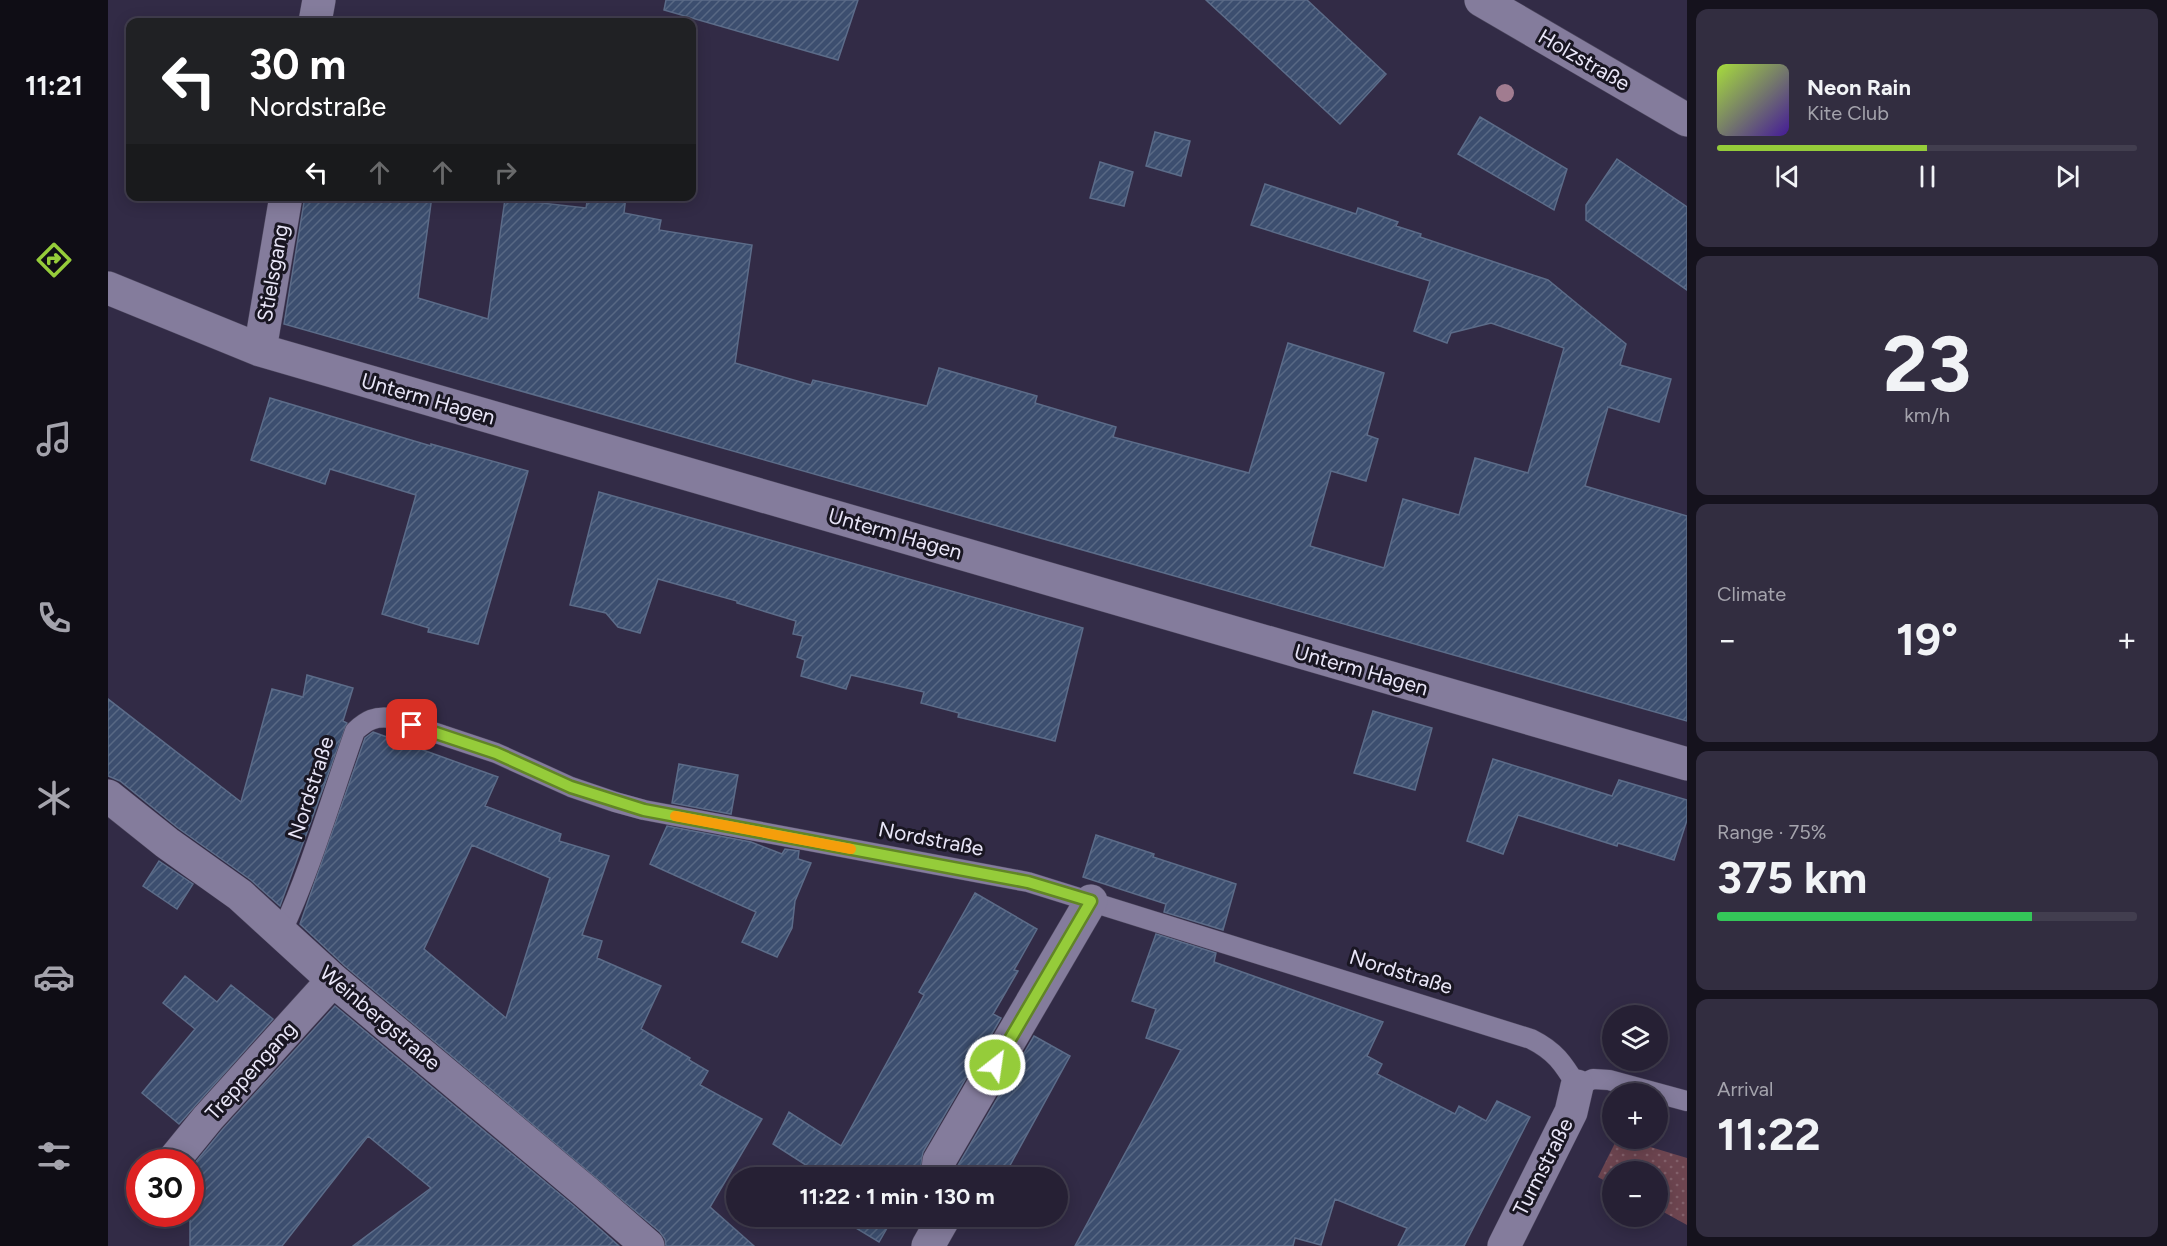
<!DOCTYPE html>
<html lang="en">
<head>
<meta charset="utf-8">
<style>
	body { margin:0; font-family:Figtree,sans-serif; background:#322d40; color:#f1f3f6; height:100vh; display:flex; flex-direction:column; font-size:22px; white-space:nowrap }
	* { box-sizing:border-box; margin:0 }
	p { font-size:20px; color:#a4a3ac }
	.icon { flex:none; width:33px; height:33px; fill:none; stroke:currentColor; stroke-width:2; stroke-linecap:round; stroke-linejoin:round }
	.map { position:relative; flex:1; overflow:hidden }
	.details { display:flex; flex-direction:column; gap:9px; padding:9px; background:#15121d; width:480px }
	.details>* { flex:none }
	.guide { position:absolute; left:18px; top:18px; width:570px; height:183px; border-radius:12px; box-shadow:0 3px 15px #0003,0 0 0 2px #423e4f; background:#202124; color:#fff; overflow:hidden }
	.tools { position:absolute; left:1494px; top:1005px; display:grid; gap:12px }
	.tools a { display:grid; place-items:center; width:66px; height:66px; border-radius:50%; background:#262034; box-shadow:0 3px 15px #0003,0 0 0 2px #423e4f; font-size:30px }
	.speed { position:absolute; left:18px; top:1149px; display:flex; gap:12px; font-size:30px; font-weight:700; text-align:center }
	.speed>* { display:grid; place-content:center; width:78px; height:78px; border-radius:50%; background:#262034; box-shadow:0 3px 15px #0003,0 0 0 2px #423e4f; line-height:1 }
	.speed .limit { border:9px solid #d22; background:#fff; color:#111 }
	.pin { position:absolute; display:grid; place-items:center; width:51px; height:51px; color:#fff; margin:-26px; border-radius:12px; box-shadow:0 3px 9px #0006 }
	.me { position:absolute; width:66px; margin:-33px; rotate:30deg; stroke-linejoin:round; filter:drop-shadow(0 0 4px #0008) }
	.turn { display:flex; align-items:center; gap:21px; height:126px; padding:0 24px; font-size:27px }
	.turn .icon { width:78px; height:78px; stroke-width:2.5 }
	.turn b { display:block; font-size:42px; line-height:51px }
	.lanes { display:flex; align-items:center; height:57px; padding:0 24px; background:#0003; justify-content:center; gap:30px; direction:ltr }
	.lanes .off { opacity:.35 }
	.big { font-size:45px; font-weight:700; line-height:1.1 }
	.details .widget { flex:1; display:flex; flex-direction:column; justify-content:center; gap:9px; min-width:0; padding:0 21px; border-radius:12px; background:#322d40 }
	.details .dial { align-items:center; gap:0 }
	.dial b { font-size:78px; line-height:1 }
	.song { display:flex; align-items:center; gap:18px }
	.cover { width:72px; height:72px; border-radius:9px; background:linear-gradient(135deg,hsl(80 70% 55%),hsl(260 70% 35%)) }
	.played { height:6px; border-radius:3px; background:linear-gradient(90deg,#95cc3a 50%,#423e4f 50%) }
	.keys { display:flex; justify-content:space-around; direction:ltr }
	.heat { display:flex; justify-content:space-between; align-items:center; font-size:33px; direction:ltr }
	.charge { height:9px; border-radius:4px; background:linear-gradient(90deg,#34c759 75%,#423e4f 0) }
	.trip { position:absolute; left:618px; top:1167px; width:342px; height:60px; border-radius:30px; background:#262034; box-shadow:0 3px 15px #0003,0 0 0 2px #423e4f; font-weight:700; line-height:60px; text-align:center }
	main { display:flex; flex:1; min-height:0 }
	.menu { display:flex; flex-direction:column; width:108px; justify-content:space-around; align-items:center; background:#0f0d15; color:#a4a3ac }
	.menu .icon { width:42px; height:42px }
	.menu .selected { color:#95cc3a }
	.menu b { font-size:27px; color:#f1f3f6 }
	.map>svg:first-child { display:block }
	.grass { fill:url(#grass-dots) }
	.building { fill:url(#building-hatch); stroke:#5c6c89; stroke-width:1.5; fill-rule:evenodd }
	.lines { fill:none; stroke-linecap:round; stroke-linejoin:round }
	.lane-casing { stroke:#4c465d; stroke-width:21 }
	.street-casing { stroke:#4c465d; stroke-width:34 }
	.secondary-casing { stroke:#4c465d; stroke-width:34 }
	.lane { stroke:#847c9c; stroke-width:20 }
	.street { stroke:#847c9c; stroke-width:33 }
	.secondary { stroke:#847c9c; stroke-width:33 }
	.tree { fill:#a17c90 }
	.route-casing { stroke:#618526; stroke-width:15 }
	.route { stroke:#95cc3a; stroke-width:10 }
	.slow { stroke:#f59e0b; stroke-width:10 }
	.labels { text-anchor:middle; stroke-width:6; stroke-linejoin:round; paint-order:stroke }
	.street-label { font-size:21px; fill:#e9e6f8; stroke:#191622 }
</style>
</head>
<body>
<main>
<nav class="menu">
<b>11:21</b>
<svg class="icon selected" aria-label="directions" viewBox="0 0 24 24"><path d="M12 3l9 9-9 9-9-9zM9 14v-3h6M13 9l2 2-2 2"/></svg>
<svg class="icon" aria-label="music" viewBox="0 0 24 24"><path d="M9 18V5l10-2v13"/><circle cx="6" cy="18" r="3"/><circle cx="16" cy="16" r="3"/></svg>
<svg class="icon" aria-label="phone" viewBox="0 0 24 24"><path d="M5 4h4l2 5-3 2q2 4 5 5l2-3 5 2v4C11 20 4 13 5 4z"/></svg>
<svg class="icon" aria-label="climate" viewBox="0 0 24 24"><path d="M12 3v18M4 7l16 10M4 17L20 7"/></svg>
<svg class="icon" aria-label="car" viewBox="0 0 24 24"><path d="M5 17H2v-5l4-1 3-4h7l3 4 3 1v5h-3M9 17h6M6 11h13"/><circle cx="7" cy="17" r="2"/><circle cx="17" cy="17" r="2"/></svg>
<svg class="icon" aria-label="filters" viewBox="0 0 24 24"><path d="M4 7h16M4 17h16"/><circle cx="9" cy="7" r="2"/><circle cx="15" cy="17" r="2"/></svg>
</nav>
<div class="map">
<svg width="1579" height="1246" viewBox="0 0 1579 1246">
	<defs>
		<pattern id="grass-dots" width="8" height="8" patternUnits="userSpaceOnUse" patternTransform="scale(1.5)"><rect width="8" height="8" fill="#6d4550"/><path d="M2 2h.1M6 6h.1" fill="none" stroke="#82606a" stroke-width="1.8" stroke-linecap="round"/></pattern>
		<pattern id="building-hatch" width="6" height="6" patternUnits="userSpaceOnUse" patternTransform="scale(1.5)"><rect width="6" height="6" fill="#3c4e6f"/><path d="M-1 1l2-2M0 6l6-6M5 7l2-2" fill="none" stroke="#586884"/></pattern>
	</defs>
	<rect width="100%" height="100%" fill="#322b46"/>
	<path class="grass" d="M1509 1139H1516L1579 1158V1225L1550 1209V1172H1504V1185L1490 1177Z"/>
	<path class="building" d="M558 0H750L730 60 556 10Z
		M1098 0H1199L1278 74 1232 124Z
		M1372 117 1459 169 1446 210 1350 154Z
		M1047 132 1082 141 1073 176 1038 166Z
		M1509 159 1579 207V290L1478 220V205Z
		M992 162 1025 172 1016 206 982 198Z
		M1157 184 1248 214 1250 208 1290 222 1288 226 1313 234 1312 237 1440 280 1518 344 1512 365 1563 379 1551 422 1500 407 1477 486 1579 516V721L176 324 197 196H324L310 298 380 319 397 199 478 208 480 196H518L516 213 553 220 551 230 644 245 627 363 703 385 705 380 819 406 831 368 929 396 927 403 1008 427 1005 437 1141 473 1180 343 1276 373 1259 435 1270 439 1258 481 1223 471 1202 546 1276 568 1295 499 1351 515 1367 458 1420 473 1456 348 1383 323 1343 333 1339 343 1306 331 1322 281 1143 225Z
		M162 398 323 446V444L420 471 370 644 320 632 321 628 274 614 308 495 222 469 217 484 143 460Z
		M491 492 975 628 947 741 850 717 851 713 813 703 816 692 743 675 738 689 693 676 697 660 689 657 695 636 685 634 688 621 629 603V601L550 579 532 633 510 627 498 613 462 605Z
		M199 675 245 688 235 721 239 723 172 906 143 880 70 828 12 781 0 776V699L133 802 164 689 195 697Z
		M1265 711 1324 728 1307 790 1246 773Z
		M265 732 390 777 377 806 453 834 451 841 501 856 474 935 494 941 489 958 553 986 533 1029 582 1058 581 1060 600 1071 592 1085 654 1119 602 1207 646 1246H558L557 1239 552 1232 237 966 192 924 257 738ZM364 845 442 878 398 1018 316 949Z
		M1385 759 1504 796 1511 780 1579 800V820L1566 860 1510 843 1509 846 1410 815 1395 854 1359 841Z
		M571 764 630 775 623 814 564 803Z
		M559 826 643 842 674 854 677 849 691 851 690 859 703 863 687 901 684 928 669 957 634 942 648 912 542 864Z
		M988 835 1046 854 1045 857 1128 884 1115 930 1056 912 1058 904 975 877Z
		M51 861 85 884 69 909 35 886Z
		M867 893 929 929 906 970 910 971 885 1014 893 1018 815 1152 811 1178H709L712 1174 665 1144 681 1112 733 1146 816 995 811 992Z
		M1048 934 1108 953 1106 962 1275 1022 1259 1056 1274 1064 1269 1074 1347 1114 1351 1106 1378 1121 1389 1101 1422 1117 1356 1246H1290L1299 1228 1227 1199 1213 1245 1187 1238 1185 1246H967L1073 1050 1038 1038 1048 1009 1024 1001Z
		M77 976 109 1002 123 985 165 1019 71 1124 34 1093 87 1029 55 1003Z
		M227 1006 466 1206 511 1246H245L323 1188 260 1136 174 1246H82V1169L114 1130Z
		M926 1036 962 1056 895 1178H848L849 1167Z
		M728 1216H786L771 1242Z"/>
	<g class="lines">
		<defs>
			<path id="lane" d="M174 931C204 866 223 798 247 731 259 720 267 716 283 718L388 753 463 787 507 802 536 810 920 882 1423 1039C1447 1051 1455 1063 1469 1086L1485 1079 1501 1080 1579 1101"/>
			<path id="street" d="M207 22 211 0
				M0 288 152 350 1579 764
				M152 350 178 196
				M0 796 59 843 132 895 225 980 478 1192 540 1246
				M64 1162 100 1118 225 980
				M829 1178 831 1161 983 901
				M820 1246 837 1216
				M1396 1246 1463 1112 1469 1086"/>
			<path id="secondary" d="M1373 0 1579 120"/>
		</defs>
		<use href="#lane" class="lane-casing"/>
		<use href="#street" class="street-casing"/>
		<use href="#secondary" class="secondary-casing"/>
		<use href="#lane" class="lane"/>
		<use href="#street" class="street"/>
		<use href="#secondary" class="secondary"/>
	</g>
	<circle class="tree" cx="1397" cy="93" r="9"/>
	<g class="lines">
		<defs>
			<path id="route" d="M304 725 388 753 463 787 536 810 920 882 983 901 887 1065"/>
		</defs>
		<use href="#route" class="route-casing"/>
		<use href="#route" class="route"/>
		<path class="slow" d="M567 816 743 849"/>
	</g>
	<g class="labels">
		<g class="street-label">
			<text transform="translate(1476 60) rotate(30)" y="7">Holzstraße</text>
			<text transform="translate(165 273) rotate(-80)" y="7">Stielsgang</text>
			<text transform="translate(320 399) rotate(16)" y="7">Unterm Hagen</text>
			<text transform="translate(787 534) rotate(16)" y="7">Unterm Hagen</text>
			<text transform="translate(1253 670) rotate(16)" y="7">Unterm Hagen</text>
			<text transform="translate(203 788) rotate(-72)" y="7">Nordstraße</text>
			<text transform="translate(823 839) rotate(11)" y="7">Nordstraße</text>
			<text transform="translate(1293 972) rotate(17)" y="7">Nordstraße</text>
			<text transform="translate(272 1018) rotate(40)" y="7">Weinbergstraße</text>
			<text transform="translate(143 1071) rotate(-48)" y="7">Treppengang</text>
			<text transform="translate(1435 1167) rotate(-63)" y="7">Turmstraße</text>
		</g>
	</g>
</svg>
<div class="tools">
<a><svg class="icon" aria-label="layers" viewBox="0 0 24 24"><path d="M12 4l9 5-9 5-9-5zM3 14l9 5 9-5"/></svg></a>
<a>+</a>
<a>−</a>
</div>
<div class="speed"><div class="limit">30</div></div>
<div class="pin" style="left:304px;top:725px;background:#d93025"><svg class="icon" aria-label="arrive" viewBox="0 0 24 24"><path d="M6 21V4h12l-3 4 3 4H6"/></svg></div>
<svg class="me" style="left:887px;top:1065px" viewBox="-20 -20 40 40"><circle r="17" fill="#95cc3a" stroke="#fff" stroke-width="3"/><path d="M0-11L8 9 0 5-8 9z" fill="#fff"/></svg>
<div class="trip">11:22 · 1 min · 130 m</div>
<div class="guide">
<div class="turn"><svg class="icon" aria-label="left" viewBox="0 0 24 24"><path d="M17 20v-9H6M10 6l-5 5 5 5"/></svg><div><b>30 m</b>Nordstraße</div></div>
<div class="lanes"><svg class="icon" aria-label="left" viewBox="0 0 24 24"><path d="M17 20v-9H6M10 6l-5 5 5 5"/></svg><svg class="icon off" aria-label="ahead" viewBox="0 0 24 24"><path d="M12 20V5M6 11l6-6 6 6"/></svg><svg class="icon off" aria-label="ahead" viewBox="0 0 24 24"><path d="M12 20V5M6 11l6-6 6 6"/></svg><svg class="icon off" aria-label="right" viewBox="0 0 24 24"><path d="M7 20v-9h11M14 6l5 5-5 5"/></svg></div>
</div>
</div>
<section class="details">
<div class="widget">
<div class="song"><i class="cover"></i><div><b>Neon Rain</b><p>Kite Club</p></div></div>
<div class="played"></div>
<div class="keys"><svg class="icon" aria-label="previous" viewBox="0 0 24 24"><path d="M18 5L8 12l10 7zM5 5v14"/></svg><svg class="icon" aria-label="pause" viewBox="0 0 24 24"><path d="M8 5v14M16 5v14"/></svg><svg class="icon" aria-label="next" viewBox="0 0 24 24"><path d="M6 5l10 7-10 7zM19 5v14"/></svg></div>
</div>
<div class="widget dial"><b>23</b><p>km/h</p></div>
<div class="widget"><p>Climate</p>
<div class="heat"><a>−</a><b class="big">19°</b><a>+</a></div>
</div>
<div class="widget"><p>Range · 75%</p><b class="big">375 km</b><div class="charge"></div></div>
<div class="widget"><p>Arrival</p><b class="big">11:22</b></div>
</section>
</main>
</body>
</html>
